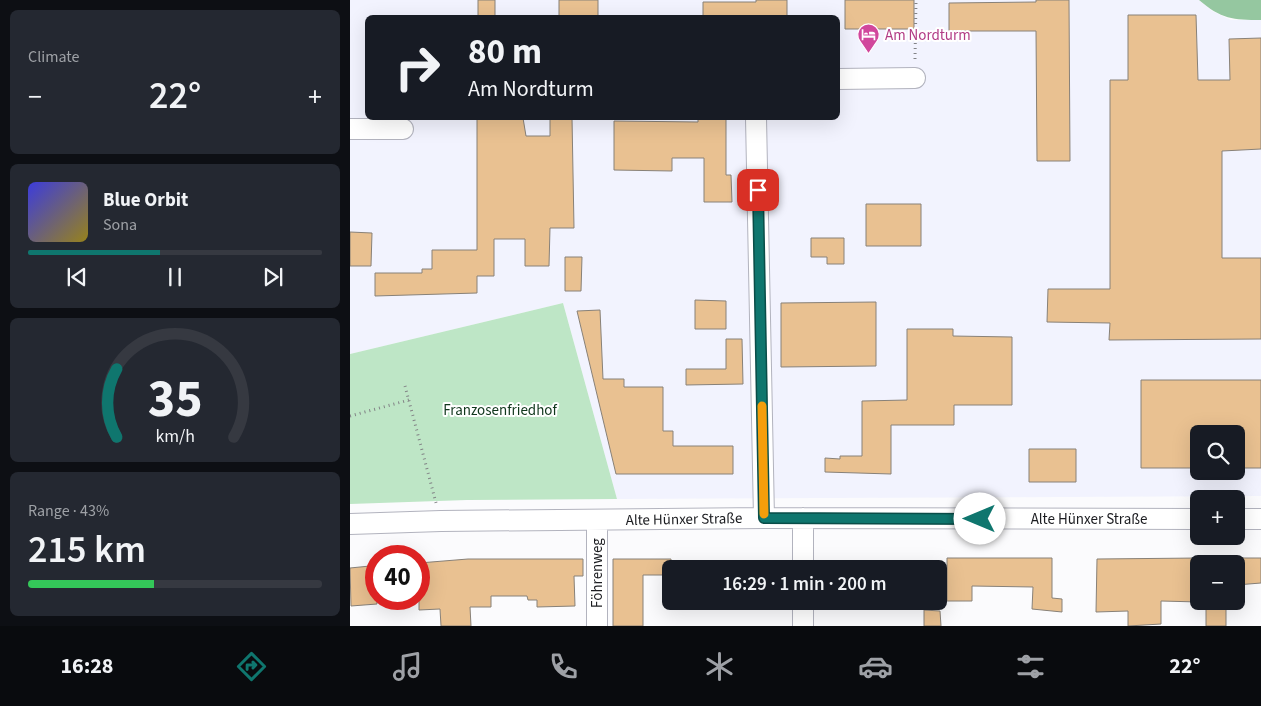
<!DOCTYPE html>
<html lang="en">
<head>
<meta charset="utf-8">
<style>
	body { margin:0; font-family:"Source Sans 3",sans-serif; background:#242831; color:#f1f3f6; height:100vh; display:flex; flex-direction:column; font-size:19px; white-space:nowrap }
	* { box-sizing:border-box; margin:0 }
	p { font-size:16px; color:#9ea1a6 }
	.icon { flex:none; width:28px; height:28px; fill:none; stroke:currentColor; stroke-width:2; stroke-linecap:round; stroke-linejoin:round }
	.map { position:relative; flex:1; overflow:hidden }
	.side { display:flex; flex-direction:column; gap:10px; padding:10px; background:#0d0f14; width:350px }
	.side>* { flex:none }
	.guide { position:absolute; left:15px; top:15px; width:475px; height:105px; border-radius:8px; box-shadow:0 5px 20px #0002; background:#171b24; color:#f1f3f6; overflow:hidden }
	.buttons { position:absolute; left:840px; top:425px; display:grid; gap:10px }
	.buttons a { display:grid; place-items:center; width:55px; height:55px; border-radius:8px; background:#171b24; box-shadow:0 5px 20px #0002; font-size:25px }
	.speed { position:absolute; left:15px; top:545px; display:flex; gap:10px; font-size:25px; font-weight:700; text-align:center }
	.speed>* { display:grid; place-content:center; width:65px; height:65px; border-radius:50%; background:#171b24; box-shadow:0 5px 20px #0002; line-height:1 }
	.speed .limit { border:8px solid #d22; background:#fff; color:#111 }
	.pin { position:absolute; display:grid; place-items:center; width:42px; height:42px; color:#fff; margin:-21px; border-radius:10px; box-shadow:0 2px 8px #0006 }
	.me { position:absolute; width:55px; margin:-28px; rotate:270deg; stroke-linejoin:round; filter:drop-shadow(0 0 4px #0008) }
	.turn { display:flex; align-items:center; gap:18px; height:105px; padding:0 20px; font-size:22px }
	.turn .icon { width:65px; height:65px; stroke-width:2.5 }
	.turn b { display:block; font-size:35px; line-height:42px }
	.big { font-size:38px; font-weight:600; line-height:1.1 }
	.side .widget { flex:1; display:flex; flex-direction:column; justify-content:center; gap:8px; min-width:0; padding:0 18px; border-radius:8px; background:#242831 }
	.side .dial { align-items:center; gap:0 }
	.dial svg { height:130px; overflow:visible; fill:none; stroke:#363941; stroke-width:7; stroke-linecap:round; text-anchor:middle }
	.dial text { fill:#f1f3f6; stroke:none }
	.song { display:flex; align-items:center; gap:15px }
	.cover { width:60px; height:60px; border-radius:8px; background:linear-gradient(135deg,hsl(240 70% 55%),hsl(50 70% 35%)) }
	.played { height:5px; border-radius:2px; background:linear-gradient(90deg,#0f766e 45%,#363941 45%) }
	.keys { display:flex; justify-content:space-around; direction:ltr }
	.heat { display:flex; justify-content:space-between; align-items:center; font-size:28px; direction:ltr }
	.charge { height:8px; border-radius:4px; background:linear-gradient(90deg,#34c759 43%,#363941 0) }
	.trip { position:absolute; left:312px; top:560px; width:285px; height:50px; border-radius:8px; background:#171b24; box-shadow:0 5px 20px #0002; font-weight:600; line-height:50px; text-align:center }
	.tab-bar { display:flex; height:80px; justify-content:space-around; align-items:center; background:#090b0e; color:#9ea1a6 }
	.tab-bar .icon { width:35px; height:35px }
	.tab-bar .selected { color:#0f766e }
	.tab-bar b { font-size:22px; color:#f1f3f6 }
	main { display:flex; flex:1; min-height:0 }
	.map>svg:first-child { display:block }
	.built { fill:#f2f3fe; fill-rule:evenodd }
	.green { fill:#bee6c6 }
	.forest { fill:#95c7a0 }
	.building { fill:#e9c191; stroke:#888178 }
	.lines { fill:none; stroke-linecap:round; stroke-linejoin:round }
	.minor-casing { stroke:#b2b3be; stroke-width:22 }
	.path { stroke:#828386; stroke-width:3; stroke-dasharray:1 4; stroke-linecap:butt }
	.minor { stroke:#fff; stroke-width:20 }
	.route-casing { stroke:#0a4d48; stroke-width:12 }
	.route { stroke:#0f766e; stroke-width:9 }
	.slow { stroke:#f59e0b; stroke-width:9 }
	.labels { text-anchor:middle; stroke-width:4; stroke-linejoin:round; paint-order:stroke }
	.hotel-label { font-size:15px; fill:#b23c85; stroke:#fff; text-anchor:start }
	.park-label { font-size:15px; fill:#10371c; stroke:#fff }
	.street-label { font-size:15px; fill:#1c1d21; stroke:#fff }
</style>
</head>
<body>
<main>
<section class="side">
<div class="widget"><p>Climate</p>
<div class="heat"><a>−</a><b class="big">22°</b><a>+</a></div>
</div>
<div class="widget">
<div class="song"><i class="cover"></i><div><b>Blue Orbit</b><p>Sona</p></div></div>
<div class="played"></div>
<div class="keys"><svg class="icon" aria-label="previous" viewBox="0 0 24 24"><path d="M18 5L8 12l10 7zM5 5v14"/></svg><svg class="icon" aria-label="pause" viewBox="0 0 24 24"><path d="M8 5v14M16 5v14"/></svg><svg class="icon" aria-label="next" viewBox="0 0 24 24"><path d="M6 5l10 7-10 7zM19 5v14"/></svg></div>
</div>
<div class="widget dial"><svg viewBox="0 0 100 80">
<path d="M14 69A42 42 0 1 1 86 69"/>
<path d="M14 69A42 42 0 0 1 14 27" stroke="#0f766e"/>
<text x="50" y="56" font-size="32" font-weight="700">35</text>
<text x="50" y="72" font-size="11">km/h</text>
</svg></div>
<div class="widget"><p>Range · 43%</p><b class="big">215 km</b><div class="charge"></div></div>
</section>
<div class="map">
<svg width="911" height="626" viewBox="0 0 911 626">
	<rect width="100%" height="100%" fill="#fbfbfd"/>
	<path class="built" d="M0 0H849L862 11 881 20H911V496L267 499 213 303 0 354ZM18 18H488V118H18ZM849 434H886V471H849Z"/>
	<path class="green" d="M213 303 267 499 117 500 0 504V354Z"/>
	<path class="forest" d="M849 0H911V20C883 20 871 19 849 0Z"/>
	<path class="building" d="M128 0H145V18H128Z
		M209 0H248V18H209Z
		M406 0H437V18H353V2H406Z
		M495 0H564V29H495Z
		M686 0H719L720 161H687L686 31H599V3L686 2Z
		M778 15H846L848 80H880L879 39 911 38V149L872 151V258H911V339L759 340 760 323 697 322 698 289H760V80H778Z
		M127 118H173L176 136H200V118H222L224 228H200L199 266H175V239H144V276H127V293L25 296V273H72V269H82V250H127Z
		M348 118H376V175H381L382 202H354V158H322V171L264 170V121L348 122Z
		M516 204H571V246H516Z
		M0 232 22 233 21 266H0Z
		M461 238H494V264H477V257H461Z
		M215 257H232L231 291H215Z
		M345 300 376 301V329H345Z
		M526 302V366L431 367V303Z
		M250 310 253 379H274V387H313V431H323V446H383V474H266L227 311Z
		M557 329H603V336L662 337V405H604V425H541V474L475 472V458L490 459V456H512V401L557 400Z
		M376 339H392L393 384 336 385V369H376Z
		M791 380H911V468H886V434H849V468H791Z
		M679 449H726V482H679Z
		M597 558H702V598L712 599V612L682 609 683 587 622 586V601H597Z
		M849 558V602L811 601V624L778 626V611L746 612 747 559Z
		M886 558H911V583L886 585Z
		M118 559H233V576H224L225 606 187 607V600H178L177 596H141V607H120L121 626H91L90 609 69 610V563Z
		M263 559H321V575H293V626H263Z
		M20 566 21 577H25L27 604 1 606 0 568Z
		M856 601H876V626H856Z
		M574 610 590 611 591 626H574Z"/>
	<g class="lines">
		<defs>
			<path id="minor" d="M488 79 565 78
				M406 118 414 518
				M0 129H53
				M886 519H911
				M247 520V626
				M0 524 91 521 414 518 849 519
				M453 569V518
				M453 626V601"/>
		</defs>
		<use href="#minor" class="minor-casing"/>
		<path class="path" d="M565 59 566 0
			M55 386 86 503
			M0 416 59 400"/>
		<use href="#minor" class="minor"/>
	</g>
	<g class="lines">
		<defs>
			<path id="route" d="M408 190 414 518 630 519"/>
		</defs>
		<use href="#route" class="route-casing"/>
		<use href="#route" class="route"/>
		<path class="slow" d="M412 406 414 514"/>
	</g>
	<defs>
		<symbol id="hotel-pin" viewBox="-11 -11 22 30"><path d="M0 17L-7.5 6A9.5 9.5 0 1 1 7.5 6Z" fill="#d1479c" stroke="#fff"/><path d="M-6-4.5h1.5V1H6V5H4.5V3h-9V5H-6ZM-4 0a1.8 1.8 0 1 1 3.6 0ZM.5 0V-2.5h3Q6-2.5 6 0Z" fill="#fff"/></symbol>
	</defs>
	<g fill-rule="evenodd">
		<use href="#hotel-pin" x="506" y="22" width="25" height="34"/>
	</g>
	<g class="labels">
		<g class="hotel-label">
			<text x="535" y="40">Am Nordturm</text>
		</g>
		<g class="park-label">
			<text x="150" y="415">Franzosenfriedhof</text>
		</g>
		<g class="street-label">
			<text transform="translate(334 519) rotate(-1)" y="5">Alte Hünxer Straße</text>
			<text x="739" y="524">Alte Hünxer Straße</text>
			<text transform="translate(247 573) rotate(-90)" y="5">Föhrenweg</text>
		</g>
	</g>
</svg>
<div class="buttons">
<a><svg class="icon" aria-label="search" viewBox="0 0 24 24"><circle cx="10" cy="10" r="6"/><path d="M15 15l6 6"/></svg></a>
<a>+</a>
<a>−</a>
</div>
<div class="speed"><div class="limit">40</div></div>
<div class="pin" style="left:408px;top:190px;background:#d93025"><svg class="icon" aria-label="arrive" viewBox="0 0 24 24"><path d="M6 21V4h12l-3 4 3 4H6"/></svg></div>
<svg class="me" style="left:630px;top:519px" viewBox="-20 -20 40 40"><circle r="19" fill="#fff"/><path d="M0-13L10 11 0 6-10 11z" fill="#0f766e"/></svg>
<div class="trip">16:29 · 1 min · 200 m</div>
<div class="guide">
<div class="turn"><svg class="icon" aria-label="right" viewBox="0 0 24 24"><path d="M7 20v-9h11M14 6l5 5-5 5"/></svg><div><b>80 m</b>Am Nordturm</div></div>
</div>
</div>
</main>
<nav class="tab-bar">
<b>16:28</b>
<svg class="icon selected" aria-label="directions" viewBox="0 0 24 24"><path d="M12 3l9 9-9 9-9-9zM9 14v-3h6M13 9l2 2-2 2"/></svg>
<svg class="icon" aria-label="music" viewBox="0 0 24 24"><path d="M9 18V5l10-2v13"/><circle cx="6" cy="18" r="3"/><circle cx="16" cy="16" r="3"/></svg>
<svg class="icon" aria-label="phone" viewBox="0 0 24 24"><path d="M5 4h4l2 5-3 2q2 4 5 5l2-3 5 2v4C11 20 4 13 5 4z"/></svg>
<svg class="icon" aria-label="climate" viewBox="0 0 24 24"><path d="M12 3v18M4 7l16 10M4 17L20 7"/></svg>
<svg class="icon" aria-label="car" viewBox="0 0 24 24"><path d="M5 17H2v-5l4-1 3-4h7l3 4 3 1v5h-3M9 17h6M6 11h13"/><circle cx="7" cy="17" r="2"/><circle cx="17" cy="17" r="2"/></svg>
<svg class="icon" aria-label="filters" viewBox="0 0 24 24"><path d="M4 7h16M4 17h16"/><circle cx="9" cy="7" r="2"/><circle cx="15" cy="17" r="2"/></svg>
<b>22°</b>
</nav>
</body>
</html>
